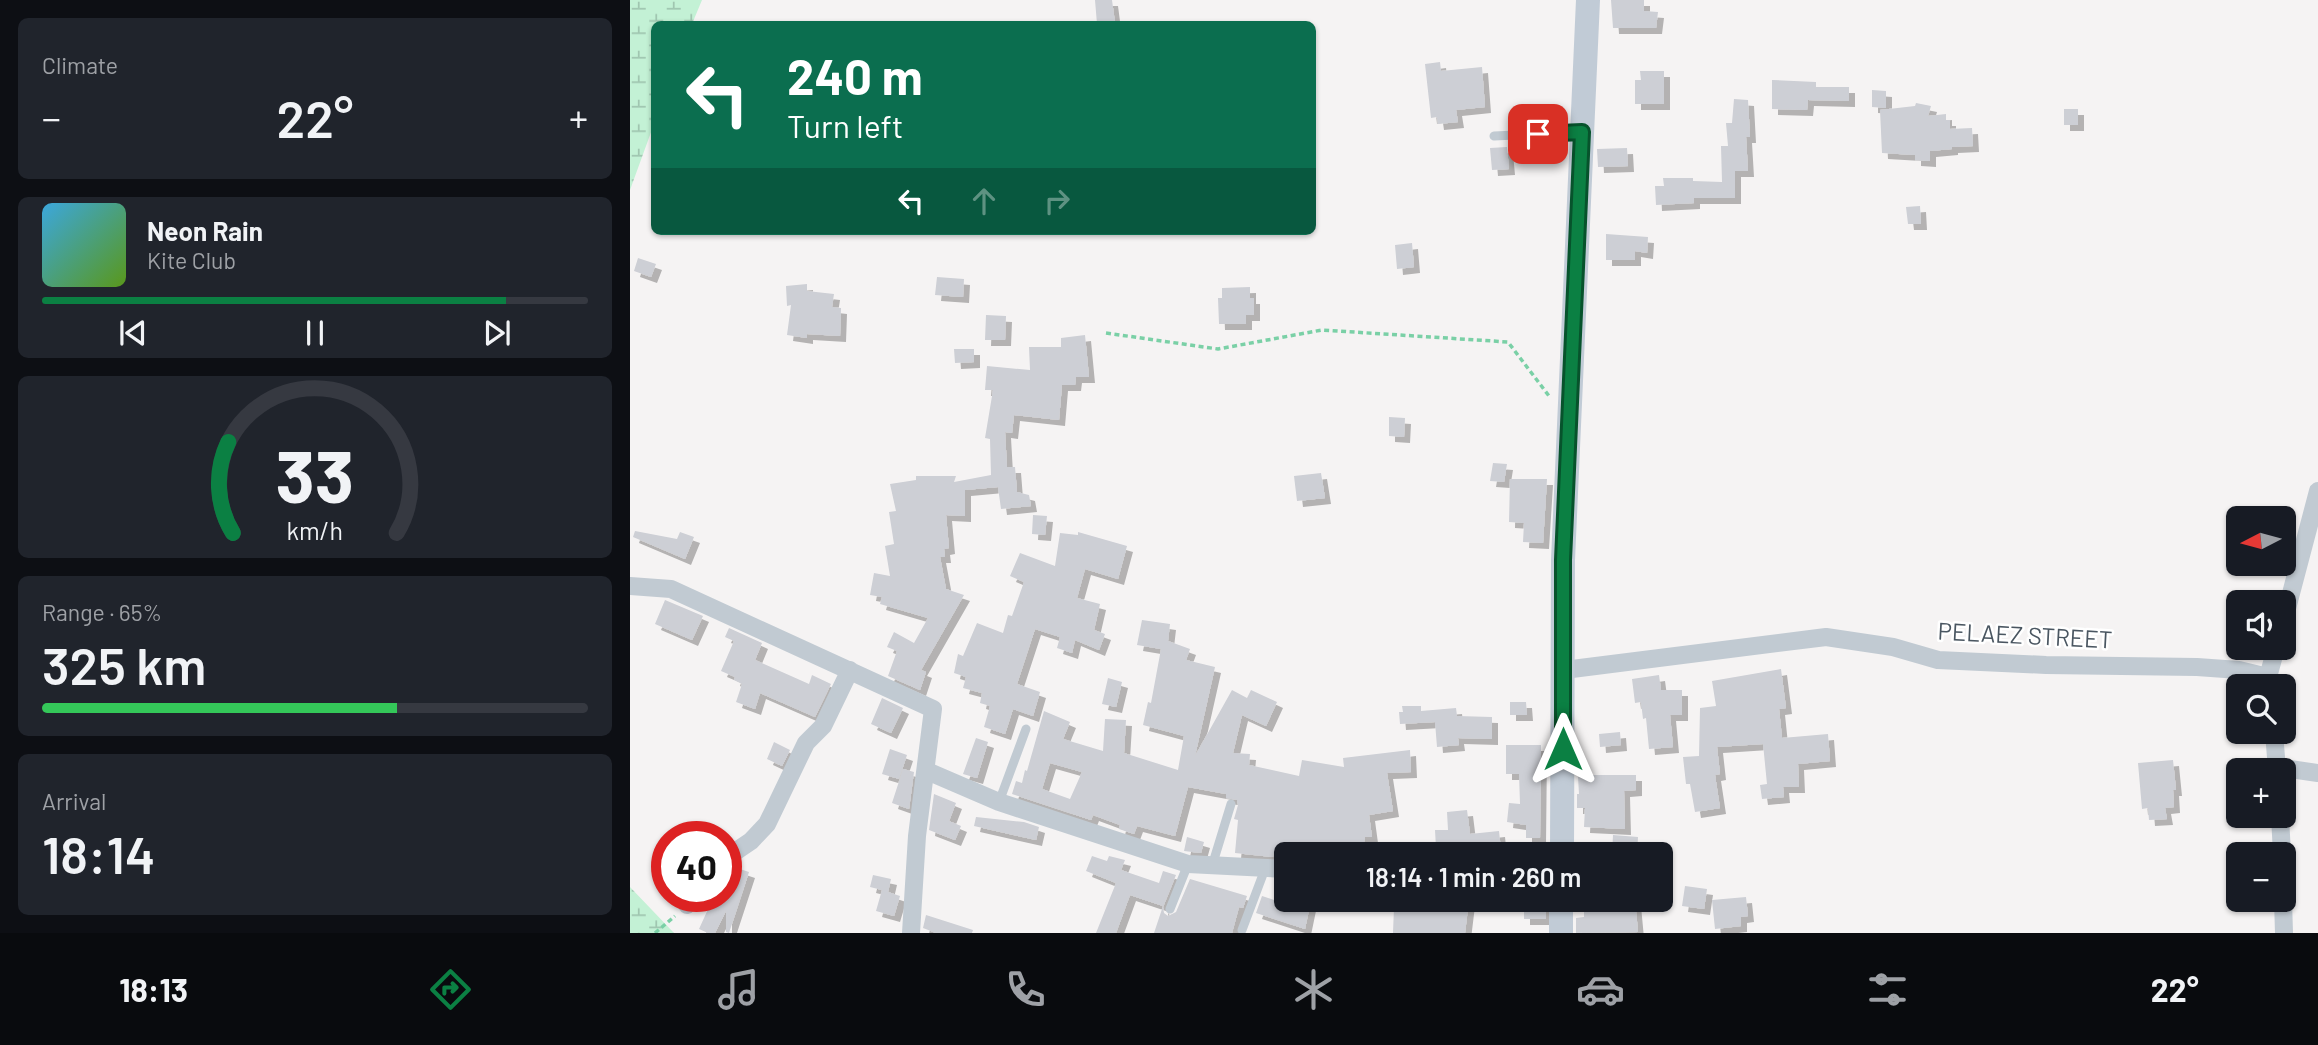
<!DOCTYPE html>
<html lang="en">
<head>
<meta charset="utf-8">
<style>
	body { margin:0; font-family:Barlow,sans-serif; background:#20242c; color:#f1f3f6; height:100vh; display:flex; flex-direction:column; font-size:26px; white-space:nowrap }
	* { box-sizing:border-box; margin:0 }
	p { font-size:23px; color:#9ea1a6 }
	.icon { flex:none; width:38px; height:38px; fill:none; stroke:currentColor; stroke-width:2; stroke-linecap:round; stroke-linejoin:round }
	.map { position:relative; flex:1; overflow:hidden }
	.details { display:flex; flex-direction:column; gap:18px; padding:18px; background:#0d0f14; width:630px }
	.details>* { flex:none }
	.banner { position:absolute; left:21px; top:21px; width:665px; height:214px; border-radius:10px; box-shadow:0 2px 5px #0004; background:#0b6e4f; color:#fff; overflow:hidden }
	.needle { width:46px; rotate:264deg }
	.tools { position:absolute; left:1596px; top:506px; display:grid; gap:14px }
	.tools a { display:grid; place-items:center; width:70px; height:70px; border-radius:10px; background:#171b24; box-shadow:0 2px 5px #0004; font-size:35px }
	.speed { position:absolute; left:21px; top:821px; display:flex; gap:14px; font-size:35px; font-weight:700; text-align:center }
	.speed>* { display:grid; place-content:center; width:91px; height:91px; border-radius:50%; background:#171b24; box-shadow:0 2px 5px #0004; line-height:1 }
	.speed .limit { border:10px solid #d22; background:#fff; color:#111 }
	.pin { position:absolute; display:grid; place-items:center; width:60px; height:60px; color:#fff; margin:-30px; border-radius:14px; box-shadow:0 4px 10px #0006 }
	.me { position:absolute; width:77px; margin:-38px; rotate:0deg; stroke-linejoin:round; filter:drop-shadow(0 0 5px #0008) }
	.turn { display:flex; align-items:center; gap:24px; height:147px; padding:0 21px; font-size:32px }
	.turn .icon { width:91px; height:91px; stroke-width:2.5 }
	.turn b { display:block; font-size:49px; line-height:60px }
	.lanes { display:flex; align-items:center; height:66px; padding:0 21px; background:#0003; justify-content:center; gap:35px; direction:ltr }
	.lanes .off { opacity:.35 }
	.big { font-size:52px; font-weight:600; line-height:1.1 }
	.details .tile { flex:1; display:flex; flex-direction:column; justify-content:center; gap:10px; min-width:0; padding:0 24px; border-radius:10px; background:#20242c }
	.details .dial { align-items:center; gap:0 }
	.dial svg { height:182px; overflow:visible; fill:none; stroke:#363941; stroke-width:7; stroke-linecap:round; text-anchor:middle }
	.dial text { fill:#f1f3f6; stroke:none }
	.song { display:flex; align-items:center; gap:21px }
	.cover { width:84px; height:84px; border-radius:10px; background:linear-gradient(135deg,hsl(200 70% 55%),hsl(90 70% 35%)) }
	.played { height:7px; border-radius:4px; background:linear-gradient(90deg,#0b8043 85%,#363941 85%) }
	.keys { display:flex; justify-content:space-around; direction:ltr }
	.heat { display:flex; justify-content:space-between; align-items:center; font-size:38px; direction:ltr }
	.charge { height:10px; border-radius:5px; background:linear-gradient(90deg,#34c759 65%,#363941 0) }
	.trip { position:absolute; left:644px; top:842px; width:399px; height:70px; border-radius:10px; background:#171b24; box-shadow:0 2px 5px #0004; font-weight:600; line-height:70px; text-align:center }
	.menu { display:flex; height:112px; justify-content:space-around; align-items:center; background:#090b0e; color:#9ea1a6 }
	.menu .icon { width:49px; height:49px }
	.menu .current { color:#0b8043 }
	.menu b { font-size:32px; color:#f1f3f6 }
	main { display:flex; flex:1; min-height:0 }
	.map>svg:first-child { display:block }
	.wetland { fill:url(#wetland-marsh) }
	.building { fill:#cdcfd5; fill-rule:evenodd; filter:url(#shadow) }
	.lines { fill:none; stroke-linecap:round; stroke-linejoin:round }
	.path { stroke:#7ad0a6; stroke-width:3.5; stroke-dasharray:5 3.5; stroke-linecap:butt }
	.lane { stroke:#c1cad2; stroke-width:9 }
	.street { stroke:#c1cad2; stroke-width:18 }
	.secondary { stroke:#c1cbd6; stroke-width:24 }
	.route-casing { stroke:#07532c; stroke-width:18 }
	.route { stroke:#0b8043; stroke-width:12 }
	.labels { text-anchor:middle; stroke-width:5; stroke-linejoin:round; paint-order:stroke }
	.street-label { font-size:24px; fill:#4a5661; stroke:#fff }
</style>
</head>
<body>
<main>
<section class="details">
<div class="tile"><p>Climate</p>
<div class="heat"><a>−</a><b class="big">22°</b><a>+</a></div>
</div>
<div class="tile">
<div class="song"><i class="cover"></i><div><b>Neon Rain</b><p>Kite Club</p></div></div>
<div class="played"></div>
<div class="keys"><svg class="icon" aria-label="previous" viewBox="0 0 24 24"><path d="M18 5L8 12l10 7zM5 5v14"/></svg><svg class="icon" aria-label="pause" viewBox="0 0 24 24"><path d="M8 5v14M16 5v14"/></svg><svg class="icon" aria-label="next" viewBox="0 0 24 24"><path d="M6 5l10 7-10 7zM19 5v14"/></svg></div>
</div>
<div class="tile dial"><svg viewBox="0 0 100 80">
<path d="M14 69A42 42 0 1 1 86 69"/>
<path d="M14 69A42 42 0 0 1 12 29" stroke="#0b8043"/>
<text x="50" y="56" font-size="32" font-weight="700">33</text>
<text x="50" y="72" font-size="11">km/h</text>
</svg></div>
<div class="tile"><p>Range · 65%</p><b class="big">325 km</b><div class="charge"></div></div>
<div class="tile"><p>Arrival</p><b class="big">18:14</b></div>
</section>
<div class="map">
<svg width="1688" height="933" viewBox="0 0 1688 933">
	<defs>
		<pattern id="wetland-marsh" width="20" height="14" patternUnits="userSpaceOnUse" patternTransform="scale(1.75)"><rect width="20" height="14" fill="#c3f1d5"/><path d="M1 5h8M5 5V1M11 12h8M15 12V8" fill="none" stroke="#a0c6b0"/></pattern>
		<filter id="shadow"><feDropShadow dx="6" dy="6" stdDeviation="0" flood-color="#0004"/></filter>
	</defs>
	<rect width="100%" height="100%" fill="#f5f3f3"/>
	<path class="wetland" d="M0 0H72L62 24H24V124L0 190Z
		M0 887 44 933H0Z"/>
	<path class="building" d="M465 0H482L485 23 467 24Z
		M981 0H1014V11L1028 12 1026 28H983Z
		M810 62 811 71 852 67 855 107 826 110 828 122 808 124 807 117 801 118 795 64Z
		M1010 71H1034V104H1005V80H1011Z
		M1142 80 1186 82V87H1219V101L1178 100 1177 110 1142 109Z
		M1242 90 1256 91V108L1242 107Z
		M1104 99 1118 100 1120 137H1116L1118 171H1105V198H1064V203L1026 205 1025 186H1034L1033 178H1063V181L1092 182 1091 146H1098L1096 123H1102Z
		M1286 103 1301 106 1298 116 1316 114V120H1320V129L1342 128 1343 146 1322 147V149L1300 151V161L1285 160V155L1252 153 1250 110 1285 106Z
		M1434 109H1448V125H1434Z
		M877 147 879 169 862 170 860 148Z
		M997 148 998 166 968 167 967 149Z
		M1290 206 1291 224H1278L1276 207Z
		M976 234 1018 237 1017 253 1005 251V260H976Z
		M782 243 784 267 767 269 765 245Z
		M8 258 26 264 21 277 4 271Z
		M307 277 334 279 333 297 305 295Z
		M177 284V291L204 294 202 307 211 308 210 336 177 334V338L157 335 161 305 157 306 156 286Z
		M620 287V298H624V315H616V324H589L588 298H592V288Z
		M356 315 376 316 375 340H355Z
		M455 335 459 377H446L445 385H432L429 420 384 415 382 433 375 432 377 467H385L387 492 399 495 401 506 371 509 368 487 335 490V516L316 515 319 548 314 549 315 557H310L316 589 334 595 291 670 296 672 290 690 258 676 267 651 257 647 264 632 284 643 298 618 250 604 252 597 240 595 244 573 260 576 255 546 264 544 259 512 266 511 260 484 286 480V476H326L324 482 361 475 360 439 355 438 363 390H355L357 366 400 370 399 347H431V338Z
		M324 349H344V362L325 363Z
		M759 417 775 418 774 437 759 436Z
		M863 463 877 464 874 482 860 481Z
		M691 473 695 498 667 501 664 476Z
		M880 479H917L913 543 893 542 894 523 879 522Z
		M403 515 417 516 415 535 402 534Z
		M5 531 47 539 50 532 64 537 55 559 3 537Z
		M448 532 497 546 488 579 455 569 447 598 470 604 464 630 475 634 469 650 445 640 442 653 427 648 430 637 405 629 387 684 410 692 403 716 383 709 375 734 354 727 360 706 350 703 352 693 333 688 336 677 324 673 328 654 333 656 347 623 373 633 378 615 382 616 394 582 380 576 390 553 425 566 430 533 448 535Z
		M35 600 73 616 62 640 25 624Z
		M512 620 540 624 538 641 560 649 556 660 585 667 565 756 602 690 617 698 621 690 647 702 636 726 612 715 603 753 620 754 619 765 669 776 672 760 714 767 713 758 780 750 781 772 757 773 763 811 739 815 742 837H735L732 854 644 853 643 857 605 853 608 820 604 819 608 805 607 800 596 798V794L558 787 545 836 507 826 504 834 489 829 490 825 463 815 461 820 382 794 386 781 392 783 395 770 397 771 414 711 440 722 433 739 473 751 475 719 496 720 494 753 548 770 554 736 513 725 518 702 521 703 531 649 507 645ZM420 763 452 772 440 799 412 789Z
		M99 628 132 643 125 660 179 684 182 675 201 684 185 717 130 693 125 709 106 702 112 684 104 680 105 677 91 671 104 641 95 637Z
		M1151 669 1156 708 1149 709 1152 738 1198 734 1200 761 1168 764 1169 787H1153L1154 797 1132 799 1130 785 1137 784 1133 744 1087 747 1090 774 1085 775 1090 808 1065 812 1060 784H1056L1053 757 1069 756 1070 708 1086 706 1082 681Z
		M1029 675 1031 690H1052V715H1040L1043 747 1019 749 1016 718 1013 719 1011 702 1005 703 1002 679Z
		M478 678 492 682 486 707 472 704Z
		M252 698 273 708 261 733 241 724Z
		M880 702H896L897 715H880Z
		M772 706H791V711L826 708 827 716 862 717V739L828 738 829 745 807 747 805 722 770 724 769 712H773Z
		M990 732 991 745 970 747 969 734Z
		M346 738 358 742 347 778 333 774Z
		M144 742 160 750 152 766 137 759Z
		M876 745H911L910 838H896V825L877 822 879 803 890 804 889 774H876Z
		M260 749 277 755 269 779 252 774Z
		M1543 760 1546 790H1543L1544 807 1535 808 1537 819 1519 820 1518 808 1512 809 1508 763Z
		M273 769 284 772 279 809 262 803Z
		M953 775H1006V790L994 791 995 829 954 827 955 808H947V794H949L948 777Z
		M304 794 326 803 319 821 331 826 325 840 299 830Z
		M837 810 840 834 869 831 871 850 858 851 859 854H839L838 846 806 848 805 830H818L817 812Z
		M346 817 394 822 409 827 406 840 344 826Z
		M983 835 1008 837 1007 854H982Z
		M557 837 574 842 571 853 554 851Z
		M462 856 477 861 479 856 495 860 491 870 529 883 533 871 546 875 533 907 534 913 538 916 546 912 560 879 617 896 613 908 609 907 602 933H524L533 906 500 895 486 933H466L486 883 456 871Z
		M104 867 119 872 99 933 96 932V911L85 933H78L69 929 84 896H96V869Z
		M243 875 261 879 258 892 270 896 264 916 246 911 252 890 240 887Z
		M1055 886 1077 889 1074 909 1052 906Z
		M632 896 662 906 663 901 680 905 675 929 626 913Z
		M1116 897 1118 916 1111 917V926L1085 929 1082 900Z
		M780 900H839L835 933H763L764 907H781Z
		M894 900H916V919H894Z
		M954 900H1005L1008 932 946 933V918L954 917Z
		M296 915 343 930 342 933H306L293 928Z"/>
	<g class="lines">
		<path class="path" d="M476 333 588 349 692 330 878 342 919 396
			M25 933 45 916"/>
		<path class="lane" d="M864 136 950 132
			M369 802 396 729
			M582 866 601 804
			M540 909 558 864
			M612 930 635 869"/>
		<path class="street" d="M0 586 41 589 303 709 287 836 281 933
			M1654 620 1688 491
			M934 670 1196 637 1263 647 1308 660 1416 665 1567 667 1609 670 1638 677 1640 686
			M1638 677 1646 648
			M1644 732 1647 770
			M1647 767 1688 773
			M297 771 369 802 558 864 656 869
			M1650 816 1652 854
			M96 858 121 841 137 824 176 743 193 726 220 670
			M1653 900 1654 933
			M57 905 64 896"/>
		<path class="secondary" d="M932 854 933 560 958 0
			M931 933V900"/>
	</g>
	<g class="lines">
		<defs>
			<path id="route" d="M908 134 952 132 933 560V749"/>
		</defs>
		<use href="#route" class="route-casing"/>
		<use href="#route" class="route"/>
	</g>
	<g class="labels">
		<g class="street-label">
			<text transform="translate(1395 636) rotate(3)" y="8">PELAEZ STREET</text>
		</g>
	</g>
</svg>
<div class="tools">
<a><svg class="needle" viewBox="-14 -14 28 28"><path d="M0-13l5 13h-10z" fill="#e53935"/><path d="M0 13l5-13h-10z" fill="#9ea1a6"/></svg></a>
<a><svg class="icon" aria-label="sound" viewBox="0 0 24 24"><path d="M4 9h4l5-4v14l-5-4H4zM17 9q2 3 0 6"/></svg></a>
<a><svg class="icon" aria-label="search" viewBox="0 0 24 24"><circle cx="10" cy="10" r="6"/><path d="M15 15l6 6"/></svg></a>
<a>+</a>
<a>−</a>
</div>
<div class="speed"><div class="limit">40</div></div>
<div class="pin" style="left:908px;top:134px;background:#d93025"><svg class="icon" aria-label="arrive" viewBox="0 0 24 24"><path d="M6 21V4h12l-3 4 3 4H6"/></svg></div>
<svg class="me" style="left:933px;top:749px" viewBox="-20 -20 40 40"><path d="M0-17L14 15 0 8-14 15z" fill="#0b8043" stroke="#fff" stroke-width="4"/></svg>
<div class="trip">18:14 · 1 min · 260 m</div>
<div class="banner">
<div class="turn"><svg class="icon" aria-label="left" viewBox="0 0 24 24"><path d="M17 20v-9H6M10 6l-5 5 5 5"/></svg><div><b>240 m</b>Turn left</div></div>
<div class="lanes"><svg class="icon" aria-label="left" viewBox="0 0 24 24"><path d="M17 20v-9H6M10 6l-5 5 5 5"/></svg><svg class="icon off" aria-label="ahead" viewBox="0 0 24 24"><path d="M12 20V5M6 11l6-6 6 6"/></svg><svg class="icon off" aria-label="right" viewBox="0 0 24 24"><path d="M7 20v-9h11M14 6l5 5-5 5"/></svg></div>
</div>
</div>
</main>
<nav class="menu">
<b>18:13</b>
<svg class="icon current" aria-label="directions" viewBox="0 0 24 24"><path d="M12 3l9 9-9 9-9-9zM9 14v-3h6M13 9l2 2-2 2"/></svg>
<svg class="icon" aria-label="music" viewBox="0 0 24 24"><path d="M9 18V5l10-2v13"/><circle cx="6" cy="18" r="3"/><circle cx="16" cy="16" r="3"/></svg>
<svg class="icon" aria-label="phone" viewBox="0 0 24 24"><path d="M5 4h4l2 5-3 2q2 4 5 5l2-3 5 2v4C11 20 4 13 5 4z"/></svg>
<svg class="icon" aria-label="climate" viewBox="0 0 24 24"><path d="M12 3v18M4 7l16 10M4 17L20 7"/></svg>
<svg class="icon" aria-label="car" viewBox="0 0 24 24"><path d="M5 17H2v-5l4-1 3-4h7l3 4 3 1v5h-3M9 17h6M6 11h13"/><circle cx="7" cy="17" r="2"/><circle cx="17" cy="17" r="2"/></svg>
<svg class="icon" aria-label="filters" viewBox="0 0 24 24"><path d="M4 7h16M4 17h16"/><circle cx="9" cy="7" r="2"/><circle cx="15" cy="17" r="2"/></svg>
<b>22°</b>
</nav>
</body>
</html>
